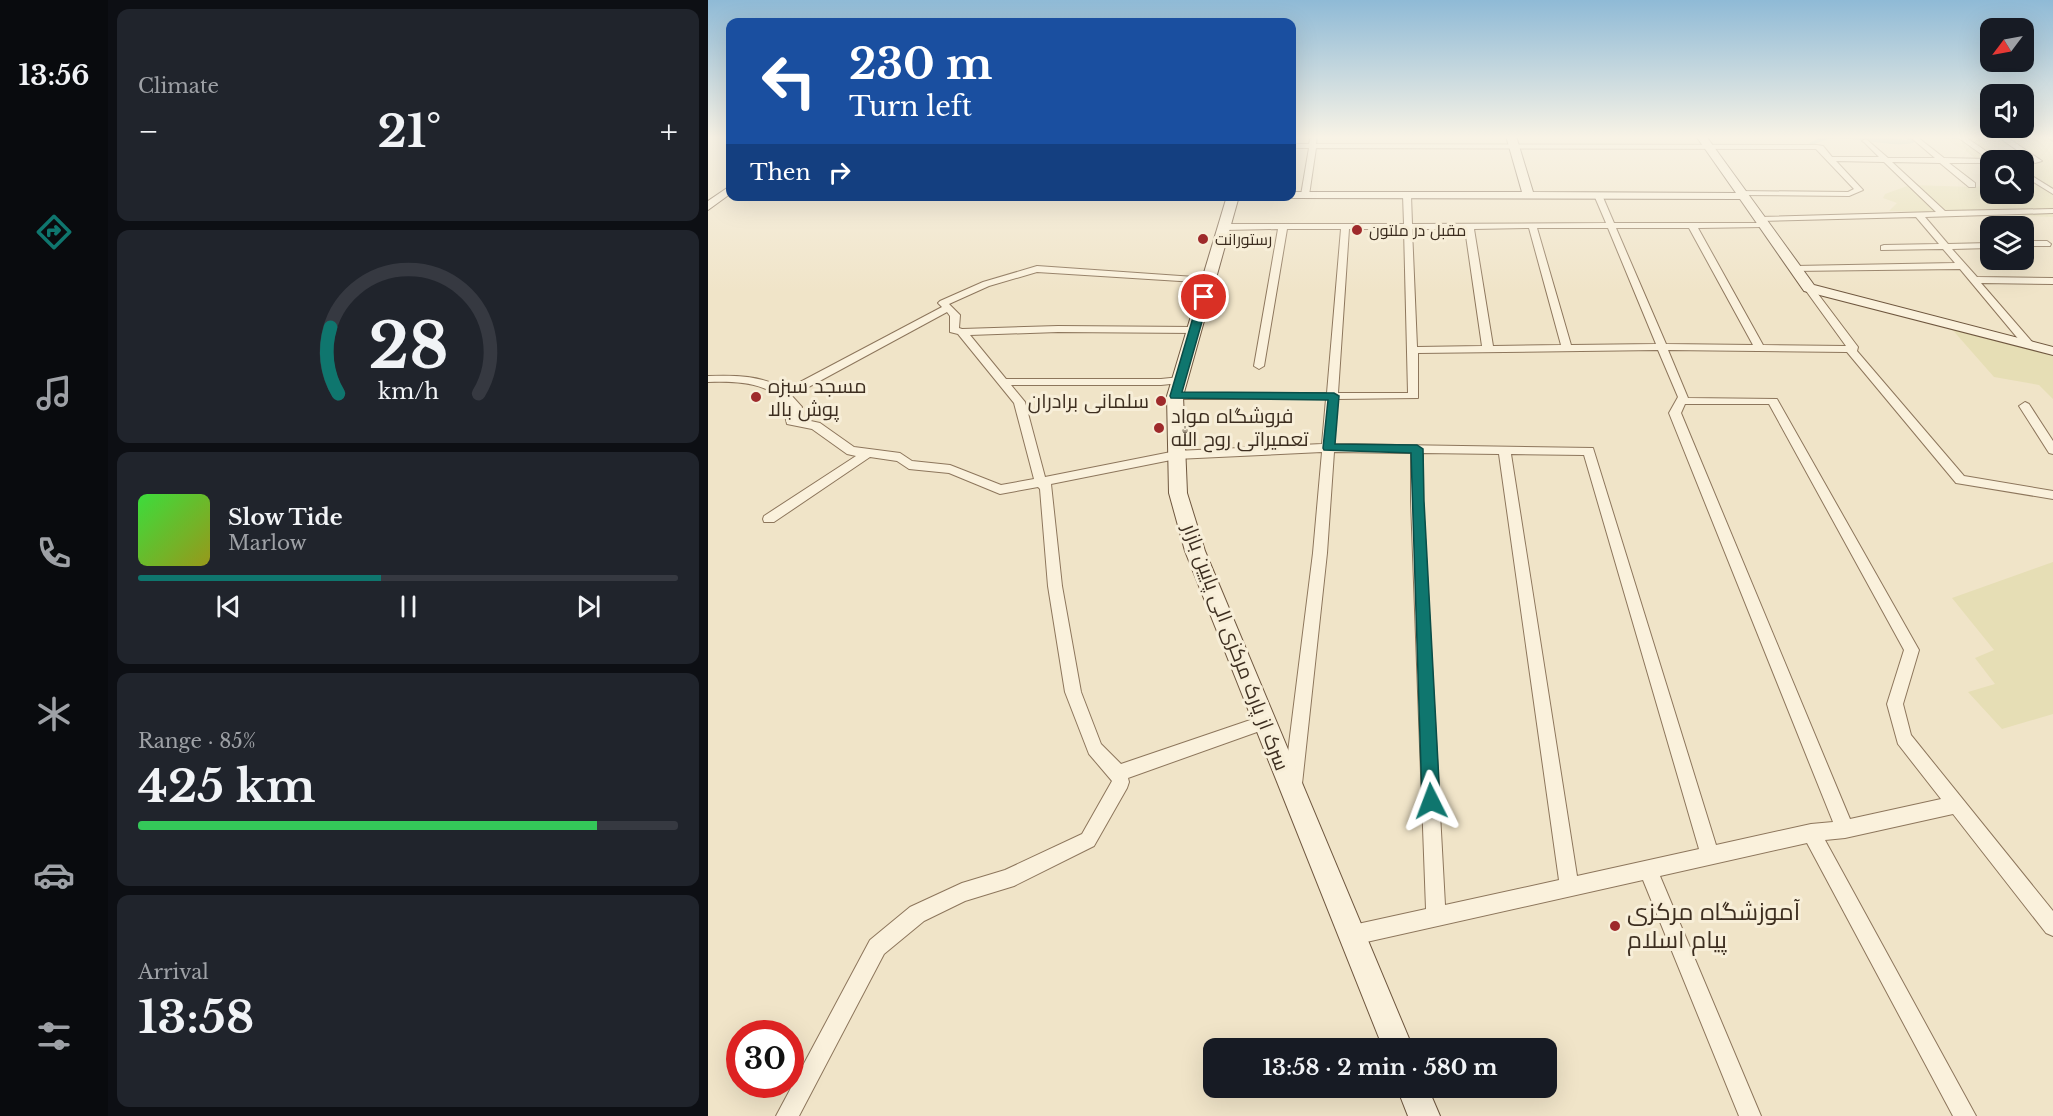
<!DOCTYPE html>
<html lang="en">
<head>
<meta charset="utf-8">
<style>
	body { margin:0; font-family:"Libre Baskerville",Cairo,serif; background:#20242c; color:#f1f3f6; height:100vh; display:flex; flex-direction:column; font-size:22px; white-space:nowrap }
	* { box-sizing:border-box; margin:0 }
	p { font-size:20px; color:#9ea1a6 }
	.icon { flex:none; width:33px; height:33px; fill:none; stroke:currentColor; stroke-width:2; stroke-linecap:round; stroke-linejoin:round }
	.map { position:relative; flex:1; overflow:hidden }
	.sheet { display:flex; flex-direction:column; gap:9px; padding:9px; background:#0d0f14; width:600px }
	.sheet>* { flex:none }
	.hud { position:absolute; left:18px; top:18px; width:570px; height:183px; border-radius:12px; box-shadow:0 6px 24px #0002; background:#1a4fa0; color:#fff; overflow:hidden }
	.needle { width:39px; rotate:238deg }
	.controls { position:absolute; left:1272px; top:18px; display:grid; gap:12px }
	.controls a { display:grid; place-items:center; width:54px; height:54px; border-radius:12px; background:#171b24; box-shadow:0 6px 24px #0002; font-size:30px }
	.speed { position:absolute; left:18px; top:1020px; display:flex; gap:12px; font-size:30px; font-weight:700; text-align:center }
	.speed>* { display:grid; place-content:center; width:78px; height:78px; border-radius:50%; background:#171b24; box-shadow:0 6px 24px #0002; line-height:1 }
	.speed .limit { border:9px solid #d22; background:#fff; color:#111 }
	.pin { position:absolute; display:grid; place-items:center; width:51px; height:51px; color:#fff; margin:-26px; border:3px solid #fff; border-radius:50%; box-shadow:0 2px 6px #0007 }
	.me { position:absolute; width:66px; margin:-33px; rotate:357deg; stroke-linejoin:round; filter:drop-shadow(0 0 4px #0008) }
	.turn { display:flex; align-items:center; gap:21px; height:126px; padding:0 24px; font-size:27px }
	.turn .icon { width:78px; height:78px; stroke-width:2.5 }
	.turn b { display:block; font-size:42px; line-height:51px }
	.then { display:flex; align-items:center; height:57px; padding:0 24px; background:#0003; gap:12px; font-size:22px }
	.big { font-size:45px; font-weight:800; line-height:1.1 }
	.sheet .tile { flex:1; display:flex; flex-direction:column; justify-content:center; gap:9px; min-width:0; padding:0 21px; border-radius:12px; background:#20242c }
	.sheet .dial { align-items:center; gap:0 }
	.dial svg { height:156px; overflow:visible; fill:none; stroke:#363941; stroke-width:7; stroke-linecap:round; text-anchor:middle }
	.dial text { fill:#f1f3f6; stroke:none }
	.song { display:flex; align-items:center; gap:18px }
	.cover { width:72px; height:72px; border-radius:9px; background:linear-gradient(135deg,hsl(120 70% 55%),hsl(60 70% 35%)) }
	.played { height:6px; border-radius:3px; background:linear-gradient(90deg,#0f766e 45%,#363941 45%) }
	.keys { display:flex; justify-content:space-around; direction:ltr }
	.heat { display:flex; justify-content:space-between; align-items:center; font-size:33px; direction:ltr }
	.charge { height:9px; border-radius:4px; background:linear-gradient(90deg,#34c759 85%,#363941 0) }
	.trip { position:absolute; left:495px; top:1038px; width:354px; height:60px; border-radius:12px; background:#171b24; box-shadow:0 6px 24px #0002; font-weight:800; line-height:60px; text-align:center }
	main { display:flex; flex:1; min-height:0 }
	.tabs { display:flex; flex-direction:column; width:108px; justify-content:space-around; align-items:center; background:#090b0e; color:#9ea1a6 }
	.tabs .icon { width:42px; height:42px }
	.tabs .selected { color:#0f766e }
	.tabs b { font-size:27px; color:#f1f3f6 }
	.map>svg:first-child { display:block }
	.farmland { fill:#e6deb5 }
	.lines { fill:none; stroke-linecap:round; stroke-linejoin:round }
	.canal { fill:#a9c4bc; fill-rule:evenodd }
	.street-casing { stroke:#8d765c; stroke-width:2 }
	.secondary-casing { stroke:#6f573f; stroke-width:2 }
	.street { fill:#faf1dc; fill-rule:evenodd }
	.secondary { fill:#faf1dc; fill-rule:evenodd }
	.route { fill:#0f766e; stroke:#0a4d48; stroke-width:1.5 }
	.poi-dot { fill:#9e2a2b; stroke:#f7eed8; stroke-width:2 }
	.labels { text-anchor:middle; stroke-width:6; stroke-linejoin:round; paint-order:stroke }
	.far-poi-label { font-size:16px; fill:#3d2e20; stroke:#f7eed8; text-anchor:start }
	.poi-label { font-size:20px; fill:#3d2e20; stroke:#f7eed8; text-anchor:start }
	.street-label { font-size:20px; fill:#3d2e20; stroke:#f7eed8 }
	.near-poi-label { font-size:24px; fill:#3d2e20; stroke:#f7eed8; text-anchor:start }
</style>
</head>
<body>
<main>
<nav class="tabs">
<b>13:56</b>
<svg class="icon selected" aria-label="directions" viewBox="0 0 24 24"><path d="M12 3l9 9-9 9-9-9zM9 14v-3h6M13 9l2 2-2 2"/></svg>
<svg class="icon" aria-label="music" viewBox="0 0 24 24"><path d="M9 18V5l10-2v13"/><circle cx="6" cy="18" r="3"/><circle cx="16" cy="16" r="3"/></svg>
<svg class="icon" aria-label="phone" viewBox="0 0 24 24"><path d="M5 4h4l2 5-3 2q2 4 5 5l2-3 5 2v4C11 20 4 13 5 4z"/></svg>
<svg class="icon" aria-label="climate" viewBox="0 0 24 24"><path d="M12 3v18M4 7l16 10M4 17L20 7"/></svg>
<svg class="icon" aria-label="car" viewBox="0 0 24 24"><path d="M5 17H2v-5l4-1 3-4h7l3 4 3 1v5h-3M9 17h6M6 11h13"/><circle cx="7" cy="17" r="2"/><circle cx="17" cy="17" r="2"/></svg>
<svg class="icon" aria-label="filters" viewBox="0 0 24 24"><path d="M4 7h16M4 17h16"/><circle cx="9" cy="7" r="2"/><circle cx="15" cy="17" r="2"/></svg>
</nav>
<section class="sheet">
<div class="tile"><p>Climate</p>
<div class="heat"><a>−</a><b class="big">21°</b><a>+</a></div>
</div>
<div class="tile dial"><svg viewBox="0 0 100 80">
<path d="M14 69A42 42 0 1 1 86 69"/>
<path d="M14 69A42 42 0 0 1 10 35" stroke="#0f766e"/>
<text x="50" y="56" font-size="32" font-weight="700">28</text>
<text x="50" y="72" font-size="11">km/h</text>
</svg></div>
<div class="tile">
<div class="song"><i class="cover"></i><div><b>Slow Tide</b><p>Marlow</p></div></div>
<div class="played"></div>
<div class="keys"><svg class="icon" aria-label="previous" viewBox="0 0 24 24"><path d="M18 5L8 12l10 7zM5 5v14"/></svg><svg class="icon" aria-label="pause" viewBox="0 0 24 24"><path d="M8 5v14M16 5v14"/></svg><svg class="icon" aria-label="next" viewBox="0 0 24 24"><path d="M6 5l10 7-10 7zM19 5v14"/></svg></div>
</div>
<div class="tile"><p>Range · 85%</p><b class="big">425 km</b><div class="charge"></div></div>
<div class="tile"><p>Arrival</p><b class="big">13:58</b></div>
</section>
<div class="map">
<svg width="1345" height="1116" viewBox="0 0 1345 1116">
	<rect width="100%" height="100%" fill="#f0e4c8"/>
	<path class="farmland" d="M1234 136H1345V217L1181 211 1189 203 1175 198 1177 194 1202 185 1267 187 1282 185V194H1316V160H1283L1266 157Z
		M1242 327 1345 353V399L1331 385 1286 377Z
		M1345 562V714L1294 729 1260 692 1287 684 1267 658 1286 650 1244 598Z"/>
	<g class="lines">
		<path class="canal" d="M1116 136H1158L1199 140 1196 136H1202L1207 142C1192 149 1147 137 1127 138 1118 139 1112 142 1104 145L1101 143Z"/>
		<defs>
			<path id="street" d="M603 136H609L608 144 1109 145 1115 146 1124 157H1171L1156 142 1154 141 1158 139 1180 158H1227L1201 136H1208L1236 158 1280 159 1248 136H1256L1291 160H1282V163H1241L1267 183V187H1261L1232 163 1184 162 1237 211 1345 209V213L1217 217 1240 244 1282 243V248L1244 249 1269 277 1345 278V284L1273 283 1325 343 1326 345 1321 348 1317 347 1252 269 1084 271 1082 269 1087 266 1247 263 1235 249 1173 250V246L1176 245 1231 244 1208 217 1051 221 1047 219 1051 217 1228 212 1176 162 1128 161 1155 190 1141 196 1033 195H1030V191L1140 192 1146 189 1108 149 608 148 601 195 597 197 593 195 601 148H584V144H601Z
				M1289 136H1297L1334 161 1327 163Z
				M1338 136H1345V141Z
				M1316 171 1345 189V194L1316 176Z
				M699 193 703 195 704 224 898 223 886 195 890 193 894 195 906 223H1058V227H1055L990 228 1055 345 1138 346 1096 288 1104 286 1150 347 1149 351 1256 476 1345 491V499L1248 483 1139 352 960 350 980 398 1069 399 1211 650 1195 704 1203 735 1345 911V936L1338 933 1245 814 1137 838 1117 840 1268 1116H1245L1099 843 952 876 1053 1116H1031L935 880 645 945 638 942 635 935 638 928 645 925 718 909 703 501V453L626 452 619 553 594 784 591 790 585 792 579 790 576 784 605 553 614 452 468 459 343 484 354 586 373 692 393 744 413 764 557 715 563 717 565 722 563 727 420 778 421 782 419 788 386 846 306 886 257 901 216 921 176 954 91 1116H68L162 940 202 907 254 883 297 870 374 834 404 781 381 754 357 692 340 586 332 489 330 487 292 494 241 473 201 469 189 461 162 457 66 522H56L55 519 56 516 148 456 139 454 104 429 79 424 77 415 82 407C62 382 30 381 0 382V376C26 375 55 375 77 390L234 307 230 303 232 301 275 282 329 266 501 278 506 281 504 283 329 272 281 286 241 304 252 315 251 328 254 329 350 326 487 327 492 330 487 333 350 332 262 335 298 379H453L472 377 477 380 472 383 453 385H303L317 402 337 477 468 451 614 444 618 399H467L462 396 467 393H619L633 229H579L556 366 551 369 546 366 570 229 516 230 512 227 516 224H696L695 195ZM821 228 853 345 785 346 766 229ZM829 228H900L948 344 863 345ZM908 228H981L1045 345 958 344ZM641 229H696L700 393H630ZM704 229H757L774 346 709 347ZM239 312 242 316V332L250 334 306 403 326 479 293 485 242 465 204 461 192 453 146 447 112 423 89 418 94 407 84 396ZM950 350 970 397 961 413 1125 822 1103 824 1008 845 885 448 626 444 629 399 710 398V353ZM977 404H1061L1196 650 1179 704 1190 744 1233 799 1142 819 973 413ZM715 453 791 454 851 880 737 905 715 501ZM803 454 876 455 991 849 869 876Z
				M1339 241 1343 244 1342 246H1316V241Z
				M1317 402 1321 404 1345 441V454L1341 453 1311 406Z"/>
			<path id="secondary" d="M798 136H808L825 192 1028 193 988 136H998L1106 285 1345 347V355L1096 291 1032 199 584 198 579 196H584V192H814Z
				M22 186V194L0 210V201Z
				M519 196H531L475 396 479 493 497 551 705 1048H675L477 551 461 493 459 396Z
				M689 1088H720L732 1116H700Z"/>
		</defs>
		<use href="#street" class="street-casing"/>
		<use href="#secondary" class="secondary-casing"/>
		<use href="#street" class="street"/>
		<use href="#secondary" class="secondary"/>
	</g>
	<linearGradient id="sky" x2="0" y2="1"><stop stop-color="#8fbad6"/><stop offset="0.47" stop-color="#f8f3e6"/><stop offset="1" stop-color="#f8f3e6" stop-opacity="0"/></linearGradient>
	<rect width="1345" height="292" fill="url(#sky)"/>
	<path class="route" d="M496 294 501 297 474 392 626 393 631 396 627 444 709 445 715 449 716 501 732 801 729 807 723 810 717 807 714 801 703 453 616 450 615 448 620 400 463 398 462 396 491 297Z"/>
	<g class="poi-dot">
		<circle cx="649" cy="230" r="6"/>
		<circle cx="495" cy="239" r="6"/>
		<circle cx="48" cy="397" r="6"/>
		<circle cx="453" cy="401" r="6"/>
		<circle cx="451" cy="428" r="6"/>
		<circle cx="907" cy="926" r="6"/>
	</g>
	<g class="labels">
		<g class="far-poi-label">
			<text x="661" y="236">مقبل در ملتون</text>
			<text x="507" y="245">رستورانت</text>
		</g>
		<g class="poi-label">
			<text x="60" y="393">مسجد سبزه<tspan x="60" dy="23">پوش بالا</tspan></text>
			<text x="441" y="408" text-anchor="end">سلمانی برادران</text>
			<text x="463" y="423">فروشگاه مواد<tspan x="463" dy="23">تعمیراتی روح الله</tspan></text>
		</g>
		<g class="street-label">
			<text transform="translate(528 647) rotate(69)" y="7">سرک از پارک مرکزی الی پایین بازار</text>
		</g>
		<g class="near-poi-label">
			<text x="919" y="920">آموزشگاه مرکزی<tspan x="919" dy="28">پیام اسلام</tspan></text>
		</g>
	</g>
</svg>
<div class="controls">
<a><svg class="needle" viewBox="-14 -14 28 28"><path d="M0-13l5 13h-10z" fill="#e53935"/><path d="M0 13l5-13h-10z" fill="#9ea1a6"/></svg></a>
<a><svg class="icon" aria-label="sound" viewBox="0 0 24 24"><path d="M4 9h4l5-4v14l-5-4H4zM17 9q2 3 0 6"/></svg></a>
<a><svg class="icon" aria-label="search" viewBox="0 0 24 24"><circle cx="10" cy="10" r="6"/><path d="M15 15l6 6"/></svg></a>
<a><svg class="icon" aria-label="layers" viewBox="0 0 24 24"><path d="M12 4l9 5-9 5-9-5zM3 14l9 5 9-5"/></svg></a>
</div>
<div class="speed"><div class="limit">30</div></div>
<div class="pin" style="left:496px;top:297px;background:#d93025"><svg class="icon" aria-label="arrive" viewBox="0 0 24 24"><path d="M6 21V4h12l-3 4 3 4H6"/></svg></div>
<svg class="me" style="left:723px;top:801px" viewBox="-20 -20 40 40"><path d="M0-17L14 15 0 8-14 15z" fill="#0f766e" stroke="#fff" stroke-width="4"/></svg>
<div class="trip">13:58 · 2 min · 580 m</div>
<div class="hud">
<div class="turn"><svg class="icon" aria-label="left" viewBox="0 0 24 24"><path d="M17 20v-9H6M10 6l-5 5 5 5"/></svg><div><b>230 m</b>Turn left</div></div>
<div class="then">Then<svg class="icon" aria-label="right" viewBox="0 0 24 24"><path d="M7 20v-9h11M14 6l5 5-5 5"/></svg></div>
</div>
</div>
</main>
</body>
</html>
